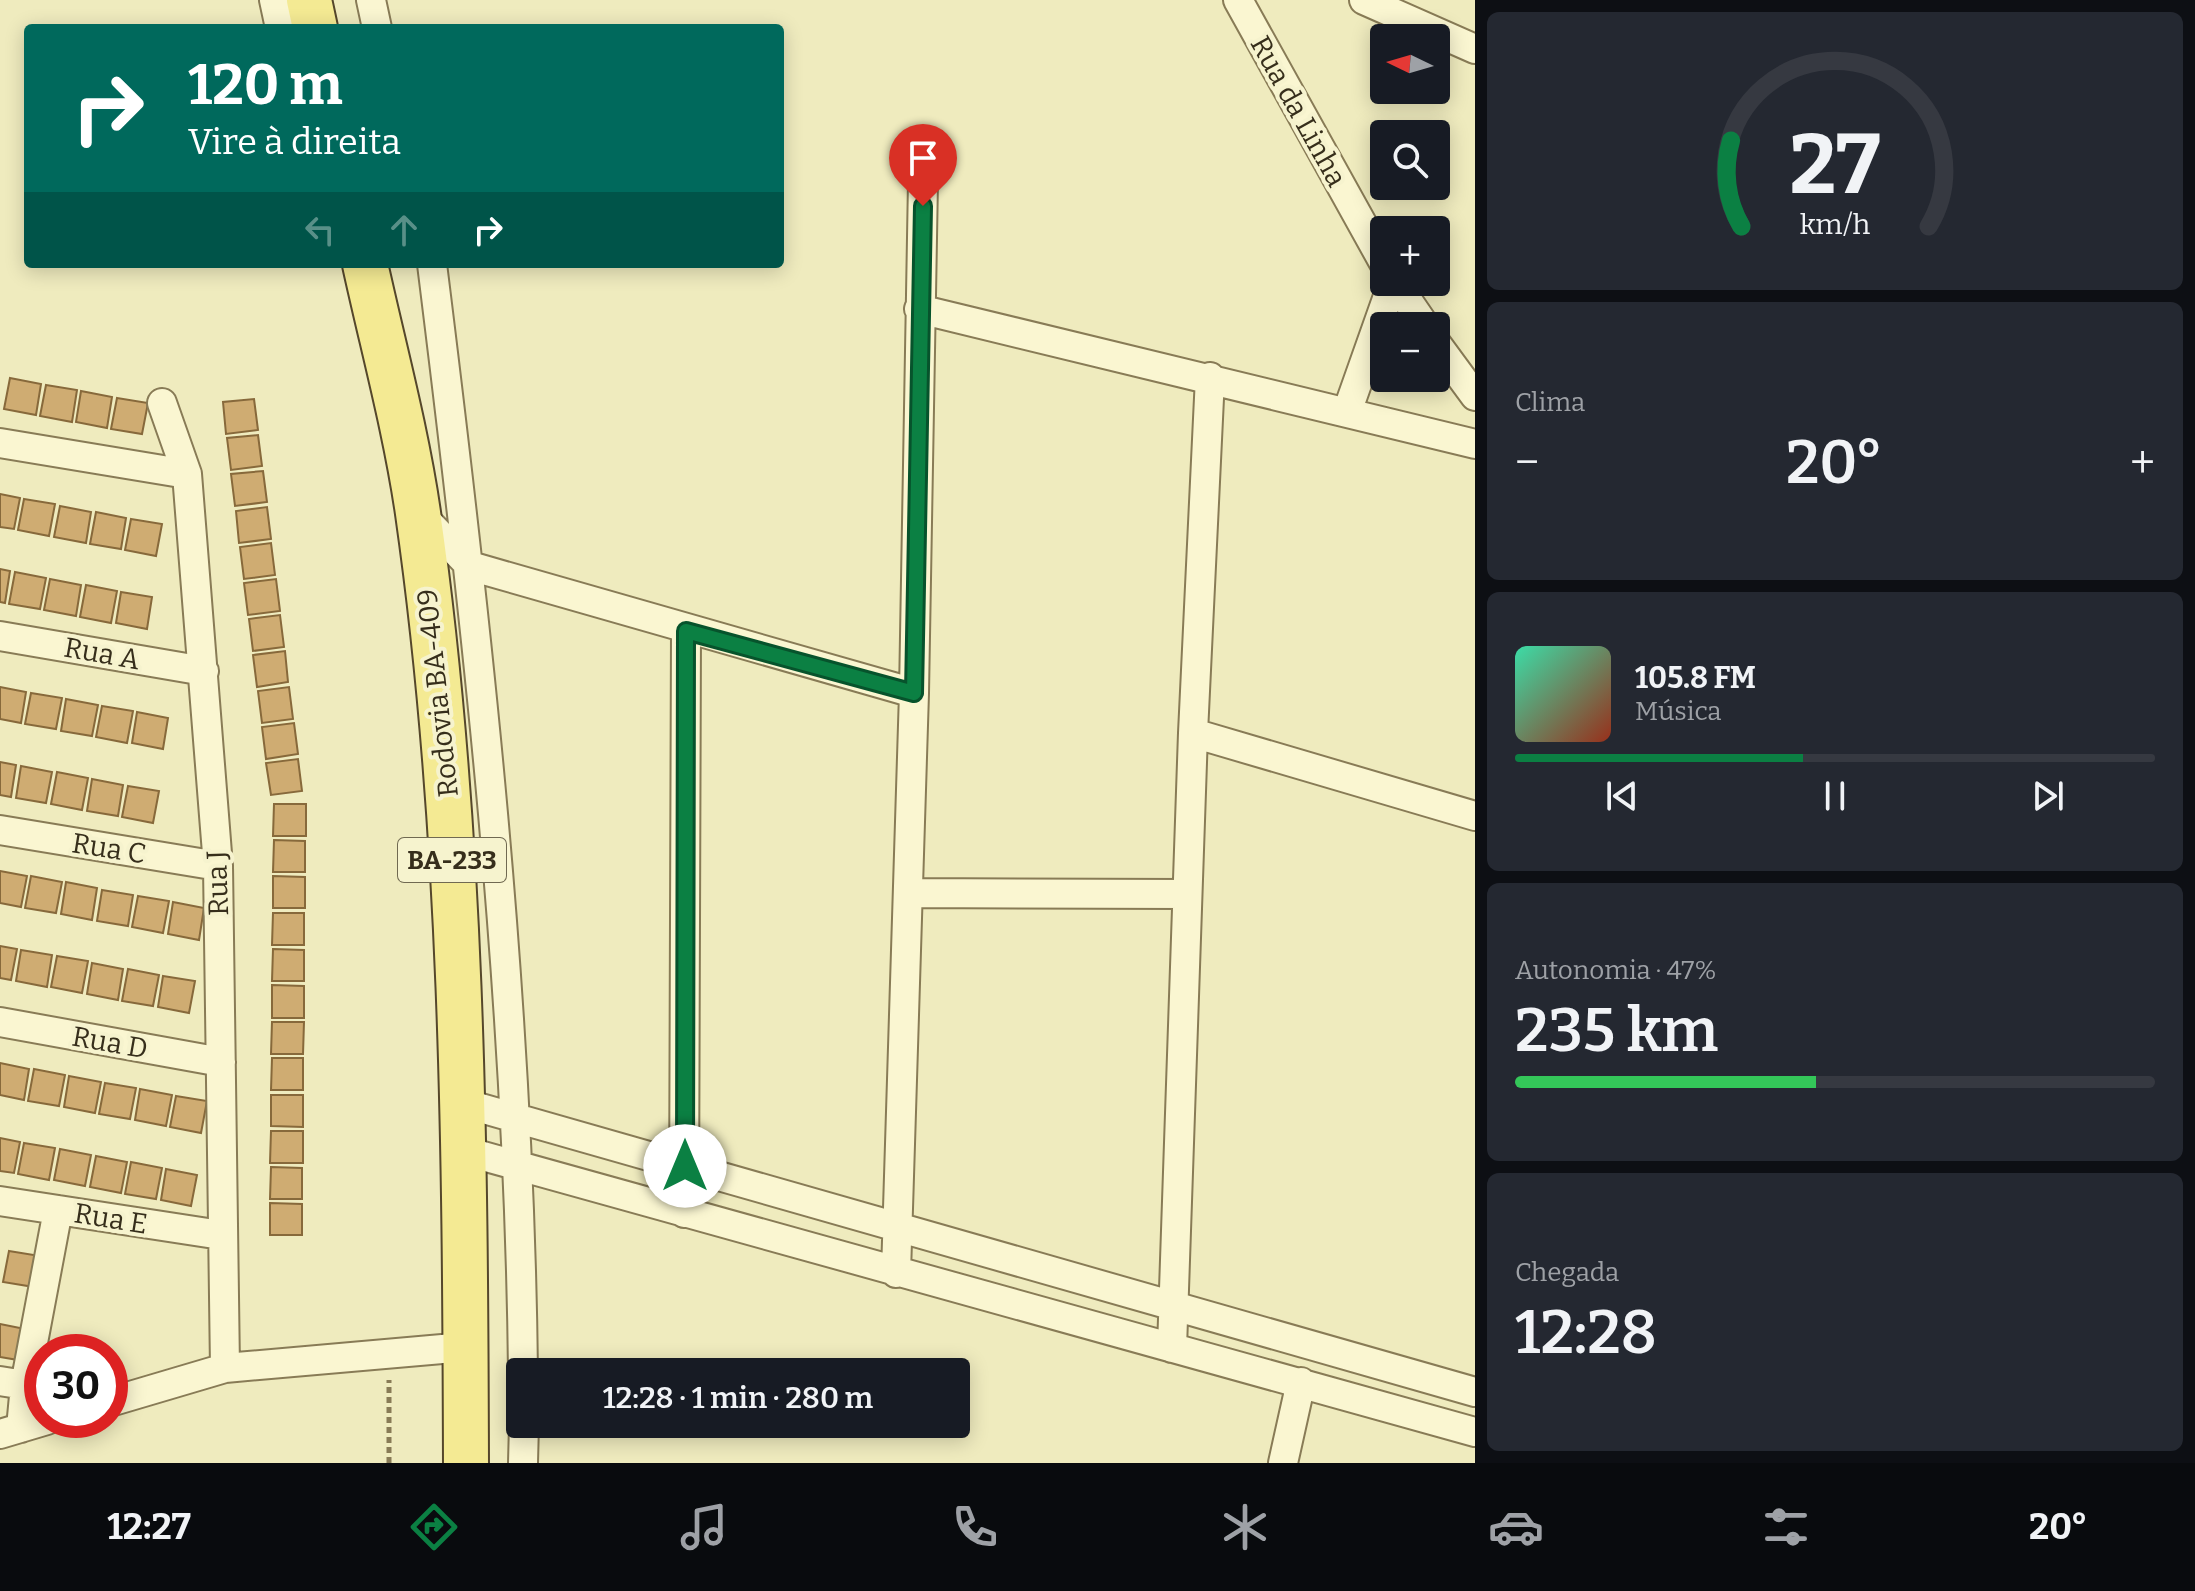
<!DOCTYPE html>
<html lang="pt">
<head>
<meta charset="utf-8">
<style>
	body { margin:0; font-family:Bitter,serif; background:#242831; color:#f1f3f6; height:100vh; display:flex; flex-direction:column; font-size:30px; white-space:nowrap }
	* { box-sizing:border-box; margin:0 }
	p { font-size:26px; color:#9ea1a6 }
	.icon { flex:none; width:44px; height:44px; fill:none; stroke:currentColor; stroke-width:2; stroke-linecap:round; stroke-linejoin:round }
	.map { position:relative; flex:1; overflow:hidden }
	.panel { display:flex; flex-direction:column; gap:12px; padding:12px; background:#0d0f14; width:720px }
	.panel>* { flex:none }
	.hud { position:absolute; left:24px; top:24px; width:760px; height:244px; border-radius:8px; box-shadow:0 4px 20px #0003; background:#00695c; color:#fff; overflow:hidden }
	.needle { width:52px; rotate:275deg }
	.controls { position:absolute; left:1370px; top:24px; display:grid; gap:16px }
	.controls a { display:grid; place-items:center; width:80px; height:80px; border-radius:8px; background:#171b24; box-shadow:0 4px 20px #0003; font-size:40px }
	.speed { position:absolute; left:24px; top:1334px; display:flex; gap:16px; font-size:40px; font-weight:700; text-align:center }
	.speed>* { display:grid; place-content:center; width:104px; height:104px; border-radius:50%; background:#171b24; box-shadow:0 4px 20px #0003; line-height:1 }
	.speed .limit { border:12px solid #d22; background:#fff; color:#111 }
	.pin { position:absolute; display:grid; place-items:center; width:68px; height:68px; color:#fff; margin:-82px -34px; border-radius:50% 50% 50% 0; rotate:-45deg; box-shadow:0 0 8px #0007 }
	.pin .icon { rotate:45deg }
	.me { position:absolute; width:88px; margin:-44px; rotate:0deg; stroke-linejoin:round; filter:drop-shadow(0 0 6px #0008) }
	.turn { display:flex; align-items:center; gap:28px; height:168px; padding:0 32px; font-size:36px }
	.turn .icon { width:104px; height:104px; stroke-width:2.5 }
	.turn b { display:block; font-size:56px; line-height:68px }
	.lanes { display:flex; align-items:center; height:76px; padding:0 32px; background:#0003; justify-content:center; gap:40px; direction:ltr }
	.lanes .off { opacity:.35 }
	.big { font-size:60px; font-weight:600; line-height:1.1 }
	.panel .card { flex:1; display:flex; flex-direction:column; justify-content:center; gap:12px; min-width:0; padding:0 28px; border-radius:12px; background:#242831 }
	.panel .dial { align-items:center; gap:0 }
	.dial svg { height:208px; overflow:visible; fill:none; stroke:#363941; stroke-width:7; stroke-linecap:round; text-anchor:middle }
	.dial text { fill:#f1f3f6; stroke:none }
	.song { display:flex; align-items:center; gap:24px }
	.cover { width:96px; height:96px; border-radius:12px; background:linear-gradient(135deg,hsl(160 70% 55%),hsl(10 70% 35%)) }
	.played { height:8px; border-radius:4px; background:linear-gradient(90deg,#0b8043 45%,#363941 45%) }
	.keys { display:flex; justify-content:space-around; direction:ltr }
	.heat { display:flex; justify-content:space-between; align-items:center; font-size:44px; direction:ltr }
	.charge { height:12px; border-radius:6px; background:linear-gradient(90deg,#34c759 47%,#363941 0) }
	.trip { position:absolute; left:506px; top:1358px; width:464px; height:80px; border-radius:8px; background:#171b24; box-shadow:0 4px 20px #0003; font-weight:600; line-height:80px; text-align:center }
	.tabs { display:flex; height:128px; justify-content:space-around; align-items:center; background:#090b0e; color:#9ea1a6 }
	.tabs .icon { width:56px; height:56px }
	.tabs .current { color:#0b8043 }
	.tabs b { font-size:36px; color:#f1f3f6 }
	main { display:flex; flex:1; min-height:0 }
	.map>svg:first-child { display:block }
	.building { fill:#cfac72; stroke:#87693b; stroke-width:2 }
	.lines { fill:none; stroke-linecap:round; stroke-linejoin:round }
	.street-casing { stroke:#887b56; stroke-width:32 }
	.primary-casing { stroke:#55472b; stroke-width:48 }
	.path { stroke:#887b56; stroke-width:5; stroke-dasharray:6 4; stroke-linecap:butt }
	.street { stroke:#faf6d1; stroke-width:28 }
	.primary { stroke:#f4ea93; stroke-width:44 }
	.route-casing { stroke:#07532c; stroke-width:20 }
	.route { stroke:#0b8043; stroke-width:14 }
	.labels { text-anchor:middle; stroke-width:8; stroke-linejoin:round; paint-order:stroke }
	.shield { fill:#f6f3ce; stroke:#706951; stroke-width:2 }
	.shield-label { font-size:26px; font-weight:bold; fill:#362e1b }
	.street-label { font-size:28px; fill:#362e1b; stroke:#f6f3ce }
</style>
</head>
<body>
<main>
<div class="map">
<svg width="1475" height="1463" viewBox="0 0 1475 1463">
	<rect width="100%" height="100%" fill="#efebbe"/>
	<path class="building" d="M10 378 41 384 36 415 4 409Z
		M46 385 77 390 72 422 40 416Z
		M81 391 112 397 107 428 76 422Z
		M117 398 148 403 142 434 111 429Z
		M254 399 258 430 226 434 223 402Z
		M258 435 262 466 231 470 227 438Z
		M263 471 267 502 235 506 231 474Z
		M0 494 20 498 14 529 0 527Z
		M24 499 55 504 49 536 18 530Z
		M60 506 91 512 86 543 54 537Z
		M267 507 271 539 239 543 236 511Z
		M96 512 126 518 121 549 90 544Z
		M131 519 162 524 156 556 125 550Z
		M271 543 275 575 244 579 240 547Z
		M0 569 10 571 5 603 0 602Z
		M15 572 46 578 40 609 9 604Z
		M50 579 81 585 76 616 44 610Z
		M276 579 280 611 248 615 244 583Z
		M86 585 117 591 111 623 80 617Z
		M121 592 152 597 147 629 116 623Z
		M280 615 284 647 253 651 249 619Z
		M285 651 288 682 257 687 253 655Z
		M0 687 26 692 21 723 0 719Z
		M289 687 293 719 262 723 258 691Z
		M31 693 62 698 56 729 25 724Z
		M66 699 98 705 92 736 61 731Z
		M102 706 133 711 127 743 96 737Z
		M137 712 168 718 163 749 132 743Z
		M294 723 298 754 266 759 262 727Z
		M298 759 302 791 271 795 266 763Z
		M0 762 16 765 11 797 0 795Z
		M21 766 52 772 46 803 16 798Z
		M57 772 88 778 82 810 51 804Z
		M92 779 123 785 118 816 87 811Z
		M128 786 159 791 153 823 122 817Z
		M274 804H306V836H273Z
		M274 840 305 841V872H273Z
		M0 871 27 876 21 907 0 903Z
		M31 876 62 882 56 913 25 908Z
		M273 876 305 877V908H273Z
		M66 882 97 888 92 920 61 914Z
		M102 890 133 895 128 926 97 921Z
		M138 896 169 901 163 933 132 927Z
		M173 902 204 908 199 940 168 934Z
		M273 913H304V945H272Z
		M0 946 17 949 11 980 0 978Z
		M273 949 304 950V981H272Z
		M21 950 52 955 47 987 16 981Z
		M57 956 88 961 82 993 51 987Z
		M92 963 123 969 118 1000 87 994Z
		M128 969 159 975 153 1006 122 1001Z
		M163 976 195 981 189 1013 158 1007Z
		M272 985 304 986V1018H272Z
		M272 1022H304L303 1054H271Z
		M272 1058H303V1090H271Z
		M0 1063 29 1069 24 1100 0 1095Z
		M34 1069 65 1075 59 1106 28 1101Z
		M69 1076 101 1082 95 1113 64 1107Z
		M105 1083 136 1088 130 1119 99 1114Z
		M140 1089 172 1095 166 1126 135 1120Z
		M271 1095H303V1127L271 1126Z
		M176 1096 207 1101 201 1133 170 1127Z
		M271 1131H303V1163H270Z
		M0 1138 20 1142 14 1173 0 1171Z
		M24 1143 55 1148 49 1180 18 1174Z
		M60 1149 91 1155 85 1186 54 1180Z
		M96 1156 127 1162 121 1193 90 1187Z
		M131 1162 162 1168 156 1199 125 1194Z
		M271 1167 302 1168V1199H270Z
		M166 1169 197 1175 191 1206 161 1200Z
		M270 1203 302 1204V1235H270Z
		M9 1251 40 1256 34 1287 3 1282Z
		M0 1324 30 1330 24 1361 0 1357Z"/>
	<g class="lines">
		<defs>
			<path id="street" d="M274 0 280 28
				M371 0 377 28
				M1238 0 1384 263
				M1364 0 1475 49
				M432 264C478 632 519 1000 523 1372
				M1395 282 1425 326
				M919 309 1475 444
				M1436 343 1475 396
				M162 403 187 474 218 866 225 1368
				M1347 412 1393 282
				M0 443 187 474
				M419 513 470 566 914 693
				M0 636 204 671
				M1193 733 1475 816
				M0 830 218 866
				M908 893 1187 894
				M0 1022 221 1062
				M463 1103 1475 1392
				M465 1151 1475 1432
				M0 1201 221 1235
				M684 1213 686 631
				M896 1273 914 693 923 181
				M1172 1348 1193 733 1210 377
				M0 1381 25 1385
				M110 1402 225 1368 465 1347
				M21 1428 25 1385 58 1210
				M0 1434 47 1420
				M523 1463 524 1424
				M1283 1463 1301 1382"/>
			<path id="primary" d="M309 0 315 28
				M365 264C383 346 406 430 418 513 463 827 465 1146 466 1463"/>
		</defs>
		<use href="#street" class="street-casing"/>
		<use href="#primary" class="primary-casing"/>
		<path class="path" d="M389 1463V1380"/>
		<use href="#street" class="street"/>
		<use href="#primary" class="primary"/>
	</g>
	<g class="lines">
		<defs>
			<path id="route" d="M685 1166 686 631 914 693 923 206"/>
		</defs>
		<use href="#route" class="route-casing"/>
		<use href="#route" class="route"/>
	</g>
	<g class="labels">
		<rect class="shield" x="398" y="838" width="108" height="44" rx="6"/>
		<g class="shield-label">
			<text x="452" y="869">BA-233</text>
		</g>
		<g class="street-label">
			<text transform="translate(1299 111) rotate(61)" y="10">Rua da Linha</text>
			<text transform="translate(102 653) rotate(10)" y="10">Rua A</text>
			<text transform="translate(437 693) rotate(-96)" y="10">Rodovia BA-409</text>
			<text transform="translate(109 848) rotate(9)" y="10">Rua C</text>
			<text transform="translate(217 883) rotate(-92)" y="10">Rua J</text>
			<text transform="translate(110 1042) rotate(10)" y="10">Rua D</text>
			<text transform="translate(111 1218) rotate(9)" y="10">Rua E</text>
		</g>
	</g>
</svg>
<div class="controls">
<a><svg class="needle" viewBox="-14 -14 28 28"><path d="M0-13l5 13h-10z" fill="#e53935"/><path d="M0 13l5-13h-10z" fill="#9ea1a6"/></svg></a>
<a><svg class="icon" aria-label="search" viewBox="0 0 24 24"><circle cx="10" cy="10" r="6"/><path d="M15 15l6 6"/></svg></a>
<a>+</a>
<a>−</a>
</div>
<div class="speed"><div class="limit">30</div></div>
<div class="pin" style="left:923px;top:206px;background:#d93025"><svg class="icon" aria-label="arrive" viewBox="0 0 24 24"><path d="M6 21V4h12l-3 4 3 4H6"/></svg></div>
<svg class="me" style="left:685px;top:1166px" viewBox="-20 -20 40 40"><circle r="19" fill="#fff"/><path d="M0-13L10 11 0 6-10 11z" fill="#0b8043"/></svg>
<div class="trip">12:28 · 1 min · 280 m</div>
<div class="hud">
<div class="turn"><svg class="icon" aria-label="right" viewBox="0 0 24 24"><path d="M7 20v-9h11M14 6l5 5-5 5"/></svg><div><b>120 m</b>Vire à direita</div></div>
<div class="lanes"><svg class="icon off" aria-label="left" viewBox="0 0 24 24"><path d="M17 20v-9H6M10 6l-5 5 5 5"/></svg><svg class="icon off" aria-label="ahead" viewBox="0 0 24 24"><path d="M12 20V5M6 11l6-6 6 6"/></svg><svg class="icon" aria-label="right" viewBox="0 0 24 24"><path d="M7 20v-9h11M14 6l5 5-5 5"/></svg></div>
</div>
</div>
<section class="panel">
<div class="card dial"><svg viewBox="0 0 100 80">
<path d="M14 69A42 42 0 1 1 86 69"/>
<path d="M14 69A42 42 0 0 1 10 36" stroke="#0b8043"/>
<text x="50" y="56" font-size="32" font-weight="700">27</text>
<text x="50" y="72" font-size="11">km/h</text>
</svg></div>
<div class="card"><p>Clima</p>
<div class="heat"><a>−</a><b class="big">20°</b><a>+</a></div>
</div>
<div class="card">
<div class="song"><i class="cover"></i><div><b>105.8 FM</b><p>Música</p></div></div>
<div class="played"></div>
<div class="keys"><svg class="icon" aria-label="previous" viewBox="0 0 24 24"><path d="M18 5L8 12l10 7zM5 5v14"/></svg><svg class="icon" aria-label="pause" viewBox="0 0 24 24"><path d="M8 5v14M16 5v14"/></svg><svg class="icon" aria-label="next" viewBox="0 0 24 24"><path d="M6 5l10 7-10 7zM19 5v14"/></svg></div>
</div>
<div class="card"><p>Autonomia · 47%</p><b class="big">235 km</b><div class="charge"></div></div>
<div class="card"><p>Chegada</p><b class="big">12:28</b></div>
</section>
</main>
<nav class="tabs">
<b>12:27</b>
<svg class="icon current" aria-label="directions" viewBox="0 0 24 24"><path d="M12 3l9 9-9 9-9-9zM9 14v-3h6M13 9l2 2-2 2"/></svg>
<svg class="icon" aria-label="music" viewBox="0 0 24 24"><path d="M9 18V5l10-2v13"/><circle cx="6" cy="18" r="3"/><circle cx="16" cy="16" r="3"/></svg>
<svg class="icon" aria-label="phone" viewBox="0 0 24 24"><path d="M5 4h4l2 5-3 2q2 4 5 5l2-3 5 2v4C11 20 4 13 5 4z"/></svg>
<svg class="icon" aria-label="climate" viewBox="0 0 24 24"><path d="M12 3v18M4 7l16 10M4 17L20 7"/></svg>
<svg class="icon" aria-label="car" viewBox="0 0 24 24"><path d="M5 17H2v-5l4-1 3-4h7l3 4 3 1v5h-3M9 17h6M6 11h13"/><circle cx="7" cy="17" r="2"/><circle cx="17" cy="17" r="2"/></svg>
<svg class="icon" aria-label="filters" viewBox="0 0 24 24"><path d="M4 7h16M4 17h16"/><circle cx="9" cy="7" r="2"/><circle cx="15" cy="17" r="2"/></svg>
<b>20°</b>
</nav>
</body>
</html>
